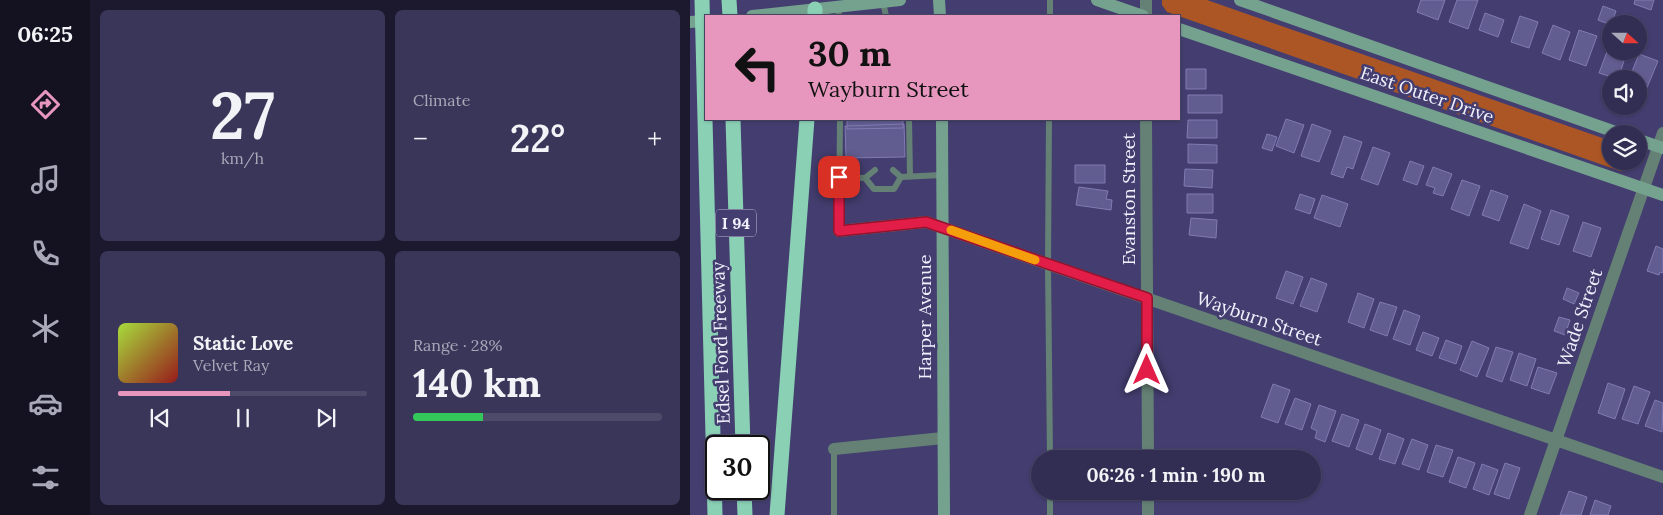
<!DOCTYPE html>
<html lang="en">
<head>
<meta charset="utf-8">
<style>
	body { margin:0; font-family:Lora,serif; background:#3a365a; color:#f1f3f6; height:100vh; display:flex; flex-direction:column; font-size:19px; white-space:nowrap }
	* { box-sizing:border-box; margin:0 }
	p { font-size:16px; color:#a8a8b8 }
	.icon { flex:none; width:28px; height:28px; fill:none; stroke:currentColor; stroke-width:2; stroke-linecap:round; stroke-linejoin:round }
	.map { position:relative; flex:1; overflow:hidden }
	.details { display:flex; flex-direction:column; gap:10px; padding:10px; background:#1c192e; width:600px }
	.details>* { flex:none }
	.top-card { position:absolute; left:15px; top:15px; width:475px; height:105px; border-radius:0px; box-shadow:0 1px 4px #0004,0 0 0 1px #4d4a6a; background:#e797bd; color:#111; overflow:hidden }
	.needle { width:32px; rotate:111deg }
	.fabs { position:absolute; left:912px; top:15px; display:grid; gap:10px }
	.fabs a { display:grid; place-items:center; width:45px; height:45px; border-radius:50%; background:#322e53; box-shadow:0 1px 4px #0004,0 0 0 1px #4d4a6a; font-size:25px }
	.speed { position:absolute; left:15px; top:435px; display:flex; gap:10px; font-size:25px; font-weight:700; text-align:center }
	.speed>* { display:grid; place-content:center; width:65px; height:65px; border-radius:50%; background:#322e53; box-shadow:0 1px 4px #0004,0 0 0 1px #4d4a6a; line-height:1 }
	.speed .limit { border:2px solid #111; border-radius:8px; background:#fff; color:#111 }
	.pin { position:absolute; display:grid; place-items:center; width:42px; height:42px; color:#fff; margin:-21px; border-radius:10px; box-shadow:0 2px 8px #0006 }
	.me { position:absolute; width:55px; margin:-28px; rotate:0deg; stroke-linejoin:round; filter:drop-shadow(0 0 4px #0008) }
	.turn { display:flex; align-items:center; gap:18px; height:105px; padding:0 20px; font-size:22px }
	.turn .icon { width:65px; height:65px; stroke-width:2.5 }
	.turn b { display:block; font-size:35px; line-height:42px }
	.big { font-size:38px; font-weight:700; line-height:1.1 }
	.details .widget { flex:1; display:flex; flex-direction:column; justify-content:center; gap:8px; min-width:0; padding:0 18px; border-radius:8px; background:#3a365a }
	.details .dial { align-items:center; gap:0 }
	.dial b { font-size:65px; line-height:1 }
	.song { display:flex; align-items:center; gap:15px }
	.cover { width:60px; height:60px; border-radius:8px; background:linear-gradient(135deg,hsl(80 70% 55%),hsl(0 70% 35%)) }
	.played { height:5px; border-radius:2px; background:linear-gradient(90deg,#e797bd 45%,#4d4a6a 45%) }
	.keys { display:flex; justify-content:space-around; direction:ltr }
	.heat { display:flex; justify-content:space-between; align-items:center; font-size:28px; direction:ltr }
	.charge { height:8px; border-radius:4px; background:linear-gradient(90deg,#34c759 28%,#4d4a6a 0) }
	.details .tiles { flex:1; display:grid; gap:10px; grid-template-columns:repeat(2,1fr) }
	.trip { position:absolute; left:341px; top:450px; width:290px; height:50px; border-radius:25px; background:#322e53; box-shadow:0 1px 4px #0004,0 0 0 1px #4d4a6a; font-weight:700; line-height:50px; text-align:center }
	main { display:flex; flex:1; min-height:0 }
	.menu { display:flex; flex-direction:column; width:90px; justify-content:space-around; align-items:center; background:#141221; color:#a8a8b8 }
	.menu .icon { width:35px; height:35px }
	.menu .on { color:#e797bd }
	.menu b { font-size:22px; color:#f1f3f6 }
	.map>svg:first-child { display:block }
	.green { fill:#ac5625 }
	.building { fill:#625d91; stroke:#807bb1 }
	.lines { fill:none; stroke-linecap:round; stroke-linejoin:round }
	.lane { stroke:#658175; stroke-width:6 }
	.street { stroke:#658175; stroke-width:12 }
	.secondary { stroke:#75a18f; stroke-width:12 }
	.highway { stroke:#8ad0b4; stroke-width:15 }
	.route-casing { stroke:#92132f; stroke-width:12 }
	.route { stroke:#e11d48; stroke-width:9 }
	.slow { stroke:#f59e0b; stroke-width:9 }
	.labels { text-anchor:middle; stroke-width:5; stroke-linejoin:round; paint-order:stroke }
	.shield { fill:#433e6f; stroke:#bdbbd2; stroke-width:1 }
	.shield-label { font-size:16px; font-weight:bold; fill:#f1f0fd }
	.street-label { font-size:18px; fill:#f1f0fd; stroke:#433e6f }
</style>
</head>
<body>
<main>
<nav class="menu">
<b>06:25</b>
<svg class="icon on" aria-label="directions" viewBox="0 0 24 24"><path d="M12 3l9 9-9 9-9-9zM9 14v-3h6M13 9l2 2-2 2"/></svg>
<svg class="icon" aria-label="music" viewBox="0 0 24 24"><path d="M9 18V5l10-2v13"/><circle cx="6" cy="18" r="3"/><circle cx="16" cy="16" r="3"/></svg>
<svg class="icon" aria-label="phone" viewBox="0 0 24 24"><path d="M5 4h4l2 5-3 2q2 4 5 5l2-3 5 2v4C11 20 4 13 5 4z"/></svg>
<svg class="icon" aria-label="climate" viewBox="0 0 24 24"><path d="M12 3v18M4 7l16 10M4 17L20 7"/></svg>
<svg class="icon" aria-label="car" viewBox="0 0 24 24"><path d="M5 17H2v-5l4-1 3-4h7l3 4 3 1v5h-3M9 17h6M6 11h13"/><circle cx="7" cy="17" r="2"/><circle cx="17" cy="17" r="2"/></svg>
<svg class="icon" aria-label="filters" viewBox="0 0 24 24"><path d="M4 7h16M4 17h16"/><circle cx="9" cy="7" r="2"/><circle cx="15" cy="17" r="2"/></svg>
</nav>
<section class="details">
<div class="tiles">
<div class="widget dial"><b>27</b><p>km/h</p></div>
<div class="widget"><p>Climate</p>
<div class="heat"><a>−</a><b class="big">22°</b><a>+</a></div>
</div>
<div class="widget">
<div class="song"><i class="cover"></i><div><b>Static Love</b><p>Velvet Ray</p></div></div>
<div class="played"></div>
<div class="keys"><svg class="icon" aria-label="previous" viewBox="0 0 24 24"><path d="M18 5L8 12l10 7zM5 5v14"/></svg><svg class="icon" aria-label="pause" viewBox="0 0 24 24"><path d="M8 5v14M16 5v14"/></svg><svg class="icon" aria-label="next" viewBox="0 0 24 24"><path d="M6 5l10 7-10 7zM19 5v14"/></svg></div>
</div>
<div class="widget"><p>Range · 28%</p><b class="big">140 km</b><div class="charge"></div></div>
</div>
</section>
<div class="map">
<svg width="973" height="515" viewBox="0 0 973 515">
	<rect width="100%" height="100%" fill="#433e6f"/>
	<path class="green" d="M472 0H517L921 141V161H947L942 168 930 171 477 12 472 5Z"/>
	<path class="building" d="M731 0H755L748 20 727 12Z
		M767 0H788L778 29 759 22Z
		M945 0H964L961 10 944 4Z
		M913 6 926 11 921 25 908 20Z
		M795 13 814 20 808 37 789 30Z
		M830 16 848 22 839 48 821 42Z
		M863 25 880 32 870 60 852 53Z
		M889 30 907 36 896 66 879 60Z
		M918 49 936 55 928 79 909 73Z
		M949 54 968 61 956 90 949 88V79H939Z
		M496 69H516V89H496Z
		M498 95H532V113H498Z
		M157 119H213V128L157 129Z
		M596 119 614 125 604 153 586 146Z
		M498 120H527V138H497Z
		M214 124 215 157 156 158 155 126Z
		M622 124 641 131 629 162 611 156Z
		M577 134 587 137 582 151 572 148Z
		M654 136 672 142 663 169 657 167 653 178 641 174Z
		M498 144 527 145V163H498Z
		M683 147 700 153 688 185 671 179Z
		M720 161 734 166 727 185 713 180Z
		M385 165H415V183H385Z
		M743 167 762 174 753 196 743 193 745 188 736 185Z
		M495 169 523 170 522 188 494 186Z
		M772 180 790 186 779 216 761 209Z
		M389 187 418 191 416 199 422 200 421 210 386 205Z
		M801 190 818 196 809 221 792 215Z
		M497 194H523V213H497Z
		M610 194 625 199 620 214 605 209Z
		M632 195 658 204 650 227 624 218Z
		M834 204 851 211 838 249 820 243Z
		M861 210 879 216 869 245 851 239Z
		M501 218 527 220 526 238 499 235Z
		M893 222 911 228 901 257 883 251Z
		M966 246 973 249V273L970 272 969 275 957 271Z
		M596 271 613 277 603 304 586 298Z
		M621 278 637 284 627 312 610 306Z
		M877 288 889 293 884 304 873 299Z
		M668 293 684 299 674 328 658 322Z
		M690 302 707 307 697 336 680 330Z
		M714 310 730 316 720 345 703 339Z
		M869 317 880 320 875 335 864 331Z
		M733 332 749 338 742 356 726 350Z
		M756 340 772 346 766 364 749 358Z
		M782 341 799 348 787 377 770 370Z
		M806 347 823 352 812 382 796 376Z
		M829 353 846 359 837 386 820 380Z
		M848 367 867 373 859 394 841 388Z
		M918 383 935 389 925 419 908 413Z
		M583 384 600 390 588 423 571 417Z
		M944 386 960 392 948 424 932 419Z
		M605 398 621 404 612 430 595 424Z
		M965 400 973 403 972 432 955 426Z
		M629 405 646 411 635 442 625 438 627 431 621 428Z
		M652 414 669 420 659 447 642 441Z
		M675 424 691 430 682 455 666 449Z
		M698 433 714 439 705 464 689 459Z
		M722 439 738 445 729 470 712 464Z
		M746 445 763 450 753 477 737 472Z
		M768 457 785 463 776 488 759 482Z
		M815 463 830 468 819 499 804 494Z
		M792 464 808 470 799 495 783 489Z
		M879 491 897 497 891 515H870Z
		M905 500 921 506 918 515H900Z"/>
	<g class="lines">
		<path class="lane" d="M193 2 196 16
			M148 6 149 16
			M360 16V0
			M219 119 220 176
			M359 119 358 264 360 459
			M185 170 175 178 184 189H204L211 177 252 175
			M203 170 211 177
			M149 177 175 178
			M149 231 150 119
			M144 449V515
			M360 491V515"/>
		<path class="street" d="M456 16V0
			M456 119 458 459
			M149 231 236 222 973 477
			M144 449 253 438
			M458 491V515
			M840 515 973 133"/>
		<path class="secondary" d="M249 0 250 16
			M407 0 453 16
			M550 0 931 134
			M62 16 210 0
			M0 22 16 21
			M489 29 973 195
			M252 119 254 515
			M949 140 973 148"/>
		<path class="highway" d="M12 0 25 515
			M39 0 40 16
			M125 16V9
			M43 119 53 446
			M54 489 55 515
			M87 515 117 119"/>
	</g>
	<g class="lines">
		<defs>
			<path id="route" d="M149 177V231L236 222 457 298V370"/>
		</defs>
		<use href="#route" class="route-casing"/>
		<use href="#route" class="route"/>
		<path class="slow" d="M261 230 345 260"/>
	</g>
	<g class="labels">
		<rect class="shield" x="26" y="209.5" width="40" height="27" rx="4"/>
		<g class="shield-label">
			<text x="46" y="229">I 94</text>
		</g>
		<g class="street-label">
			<text transform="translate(737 95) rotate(19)" y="6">East Outer Drive</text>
			<text transform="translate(439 199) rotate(-90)" y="6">Evanston Street</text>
			<text transform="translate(235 317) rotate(-90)" y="6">Harper Avenue</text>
			<text transform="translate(890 318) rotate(-71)" y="6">Wade Street</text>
			<text transform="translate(569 319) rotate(19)" y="6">Wayburn Street</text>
			<text transform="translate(31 343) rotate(-92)" y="6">Edsel Ford Freeway</text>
		</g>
	</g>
</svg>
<div class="fabs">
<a><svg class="needle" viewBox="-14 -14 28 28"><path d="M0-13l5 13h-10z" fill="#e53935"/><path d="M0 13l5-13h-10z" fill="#a8a8b8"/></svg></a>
<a><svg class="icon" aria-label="sound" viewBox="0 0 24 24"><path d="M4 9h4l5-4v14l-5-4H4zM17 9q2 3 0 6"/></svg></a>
<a><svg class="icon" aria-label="layers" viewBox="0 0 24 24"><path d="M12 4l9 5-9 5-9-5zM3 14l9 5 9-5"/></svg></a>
</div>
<div class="speed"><div class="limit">30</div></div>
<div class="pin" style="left:149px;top:177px;background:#d93025"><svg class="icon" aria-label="arrive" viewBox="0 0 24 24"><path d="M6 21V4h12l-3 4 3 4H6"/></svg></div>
<svg class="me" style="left:457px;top:370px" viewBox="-20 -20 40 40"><path d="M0-17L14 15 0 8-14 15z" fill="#e11d48" stroke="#fff" stroke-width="4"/></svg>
<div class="trip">06:26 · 1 min · 190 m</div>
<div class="top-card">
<div class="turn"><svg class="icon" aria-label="left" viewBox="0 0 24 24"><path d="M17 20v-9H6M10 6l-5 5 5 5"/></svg><div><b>30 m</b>Wayburn Street</div></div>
</div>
</div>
</main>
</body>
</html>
